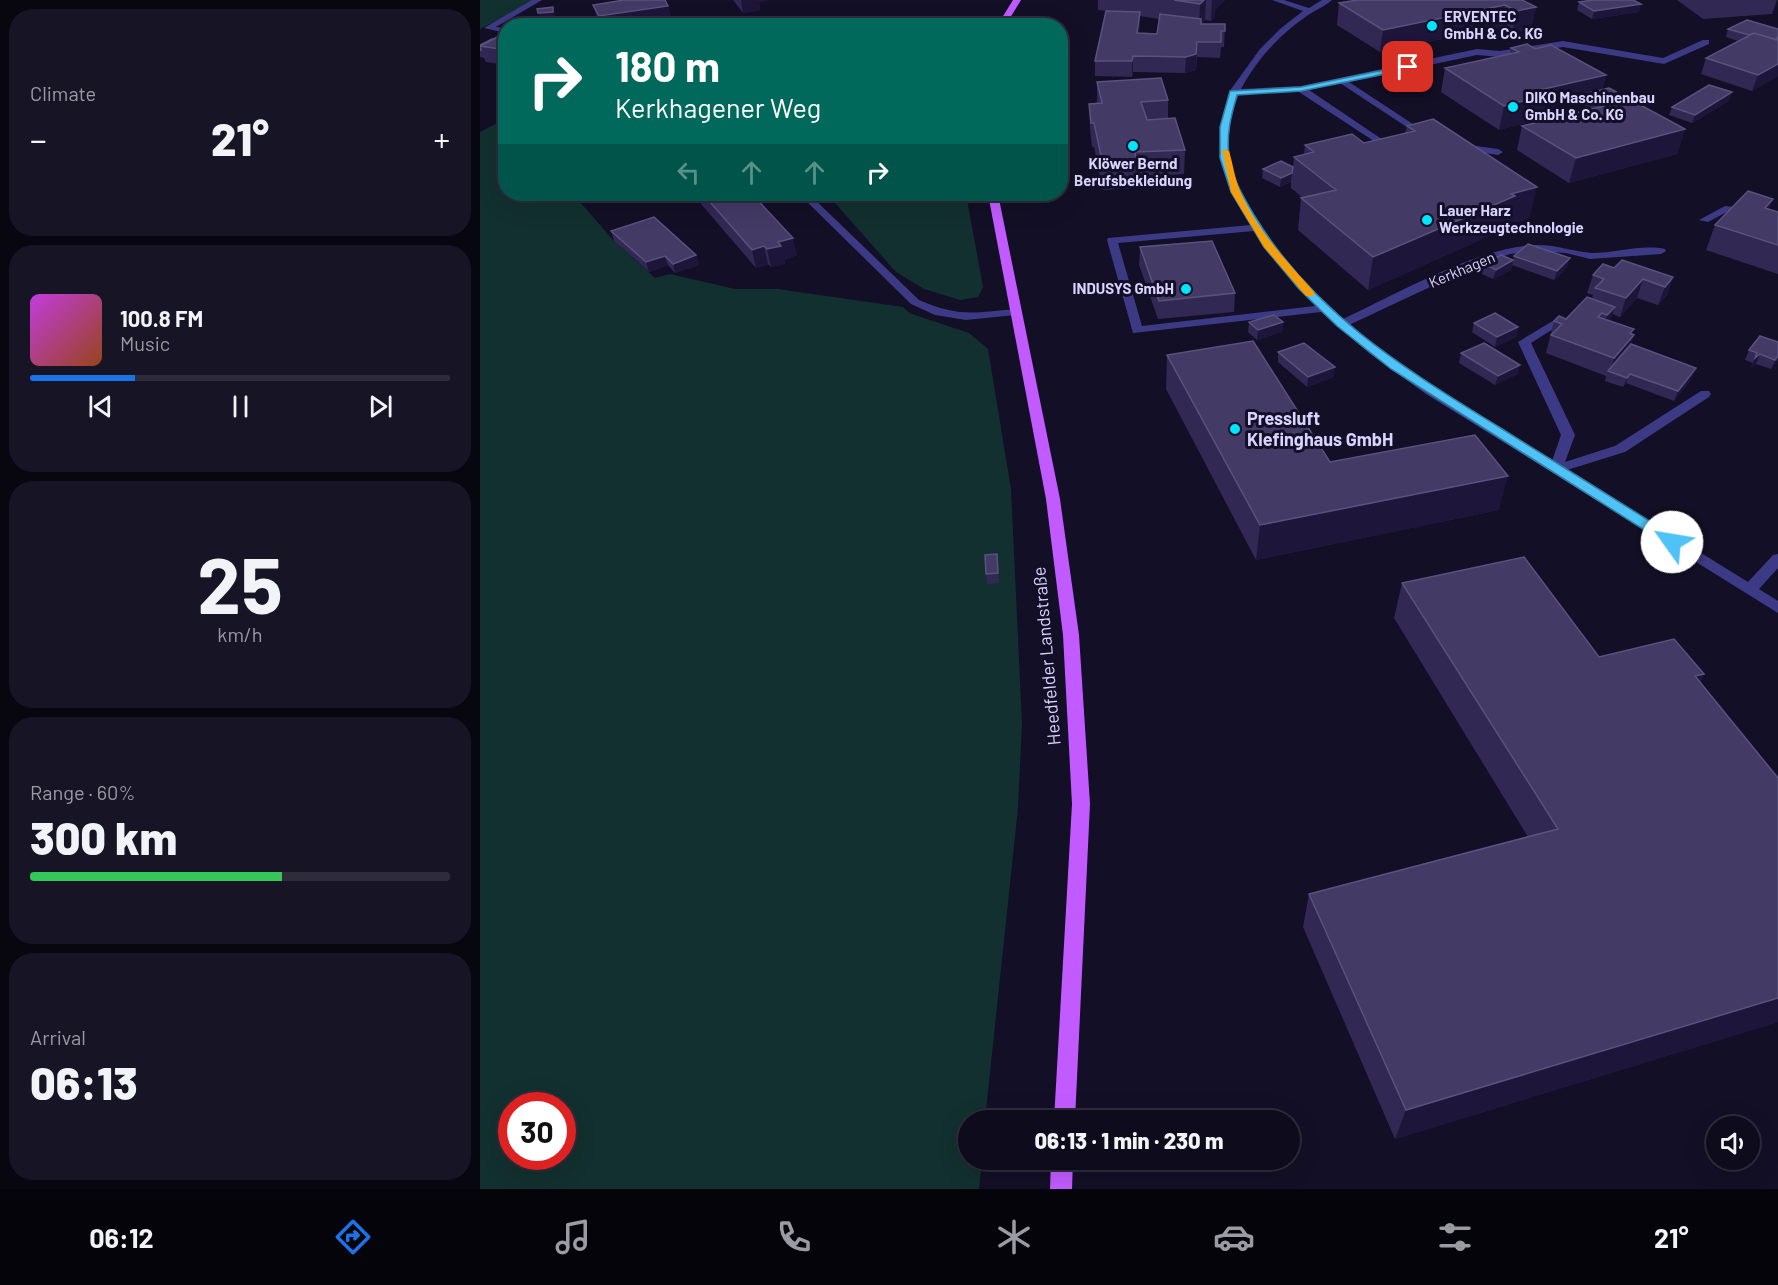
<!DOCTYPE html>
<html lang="en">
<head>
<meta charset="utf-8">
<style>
	body { margin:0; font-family:Barlow,sans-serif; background:#171425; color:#f1f3f6; height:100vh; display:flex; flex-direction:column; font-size:22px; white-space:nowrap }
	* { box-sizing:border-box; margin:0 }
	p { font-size:20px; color:#9b9ba3 }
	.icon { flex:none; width:33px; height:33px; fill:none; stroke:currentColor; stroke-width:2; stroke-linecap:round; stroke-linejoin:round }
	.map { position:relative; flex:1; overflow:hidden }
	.side { display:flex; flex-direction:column; gap:9px; padding:9px; background:#08060f; width:480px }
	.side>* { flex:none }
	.guide { position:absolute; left:18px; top:18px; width:570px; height:183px; border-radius:24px; box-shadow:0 6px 24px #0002,0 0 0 2px #2e2b3b; background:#00695c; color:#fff; overflow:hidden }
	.controls { position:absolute; left:1226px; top:1116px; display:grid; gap:12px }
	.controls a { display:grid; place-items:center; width:54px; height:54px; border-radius:50%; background:#0e0b1c; box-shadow:0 6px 24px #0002,0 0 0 2px #2e2b3b; font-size:30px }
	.speed { position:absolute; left:18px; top:1092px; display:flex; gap:12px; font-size:30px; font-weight:700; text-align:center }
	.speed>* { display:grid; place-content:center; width:78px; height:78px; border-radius:50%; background:#0e0b1c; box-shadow:0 6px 24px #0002,0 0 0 2px #2e2b3b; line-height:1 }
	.speed .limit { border:9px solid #d22; background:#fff; color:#111 }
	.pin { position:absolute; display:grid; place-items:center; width:51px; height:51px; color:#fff; margin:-26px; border-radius:12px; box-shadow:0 3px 9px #0006 }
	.me { position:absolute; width:66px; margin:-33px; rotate:302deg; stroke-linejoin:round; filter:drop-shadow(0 0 4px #0008) }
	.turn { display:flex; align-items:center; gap:21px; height:126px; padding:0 18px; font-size:27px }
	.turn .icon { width:78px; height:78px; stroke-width:2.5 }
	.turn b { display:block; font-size:42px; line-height:51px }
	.lanes { display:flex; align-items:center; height:57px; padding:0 18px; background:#0003; justify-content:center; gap:30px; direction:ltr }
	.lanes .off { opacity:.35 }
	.big { font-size:45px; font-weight:800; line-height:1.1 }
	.side .tile { flex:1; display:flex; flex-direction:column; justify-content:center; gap:9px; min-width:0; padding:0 21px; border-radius:24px; background:#171425 }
	.side .dial { align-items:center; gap:0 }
	.dial b { font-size:78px; line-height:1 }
	.song { display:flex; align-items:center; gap:18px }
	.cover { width:72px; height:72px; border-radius:9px; background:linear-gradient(135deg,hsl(290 70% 55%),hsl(20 70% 35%)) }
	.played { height:6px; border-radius:3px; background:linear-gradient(90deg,#1a73e8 25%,#2e2b3b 25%) }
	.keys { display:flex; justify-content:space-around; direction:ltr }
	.heat { display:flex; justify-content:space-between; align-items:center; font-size:33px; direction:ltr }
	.charge { height:9px; border-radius:4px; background:linear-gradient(90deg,#34c759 60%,#2e2b3b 0) }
	.trip { position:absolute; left:478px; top:1110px; width:342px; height:60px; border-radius:30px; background:#0e0b1c; box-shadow:0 6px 24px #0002,0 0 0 2px #2e2b3b; font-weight:800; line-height:60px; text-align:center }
	.menu { display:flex; height:96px; justify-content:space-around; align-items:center; background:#06040b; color:#9b9ba3 }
	.menu .icon { width:42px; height:42px }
	.menu .active { color:#1a73e8 }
	.menu b { font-size:27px; color:#f1f3f6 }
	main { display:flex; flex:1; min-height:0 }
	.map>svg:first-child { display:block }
	.green { fill:#12302f; fill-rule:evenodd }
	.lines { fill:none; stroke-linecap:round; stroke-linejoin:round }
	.minor { fill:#3d3a85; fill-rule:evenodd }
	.major { fill:#c25bff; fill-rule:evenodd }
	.wall { fill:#312854; fill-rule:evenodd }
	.shaded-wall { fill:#1d163a }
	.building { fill:#433a66; stroke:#5a527e; stroke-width:1.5 }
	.route { fill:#4fc3f7; stroke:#337fa1; stroke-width:1.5 }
	.slow { fill:#f59e0b }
	.poi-dot { fill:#00e5ff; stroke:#130f26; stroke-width:2 }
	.labels { text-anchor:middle; stroke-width:6; stroke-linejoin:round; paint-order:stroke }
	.far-poi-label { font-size:15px; font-weight:bold; fill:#d9d4ff; stroke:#130f26; text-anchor:start }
	.far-street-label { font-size:15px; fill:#d9d4ff; stroke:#130f26 }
	.poi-label { font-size:18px; font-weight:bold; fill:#d9d4ff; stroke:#130f26; text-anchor:start }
	.street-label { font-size:18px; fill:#d9d4ff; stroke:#130f26 }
</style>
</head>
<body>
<main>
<section class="side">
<div class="tile"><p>Climate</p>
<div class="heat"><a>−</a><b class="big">21°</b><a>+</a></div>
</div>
<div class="tile">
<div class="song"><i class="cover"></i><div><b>100.8 FM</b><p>Music</p></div></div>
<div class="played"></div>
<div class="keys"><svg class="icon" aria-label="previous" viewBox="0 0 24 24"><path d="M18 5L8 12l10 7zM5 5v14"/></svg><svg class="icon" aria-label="pause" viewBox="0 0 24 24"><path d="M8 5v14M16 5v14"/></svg><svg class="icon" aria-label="next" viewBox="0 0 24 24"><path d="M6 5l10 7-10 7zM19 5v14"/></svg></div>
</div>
<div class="tile dial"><b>25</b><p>km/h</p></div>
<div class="tile"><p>Range · 60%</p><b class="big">300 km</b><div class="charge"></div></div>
<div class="tile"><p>Arrival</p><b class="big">06:13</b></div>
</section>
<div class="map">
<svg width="1298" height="1189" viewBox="0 0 1298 1189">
	<rect width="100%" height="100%" fill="#130f26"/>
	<path class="green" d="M0 0H53L36 11 0 29Z
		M25 119 26 194H93L134 241 175 278 190 274 255 289H298L423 307 429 313 489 333 508 349 531 489 542 724 538 808 505 1120H489V1160H502L499 1189H0V132ZM32 1106H82V1156H32Z
		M347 194H486L503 287 498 297 480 300 444 289 416 272Z"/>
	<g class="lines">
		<path class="minor" d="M52 0H62L16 27 26 28V33L4 28Z
			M792 0H804L829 8 842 0H852C844 7 833 11 824 18 798 36 776 61 761 89L821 86 997 49 1020 51 1083 41 1183 58 1223 40H1229V44L1184 64 1083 47 1020 57 997 55 869 82 948 134V138L945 139 860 83 829 90 909 144 911 146 906 149 819 92 759 94C750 116 746 139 751 162 761 216 823 284 863 319 915 295 1001 245 1058 245 1077 245 1095 252 1112 253 1135 253 1162 244 1185 249L1186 251 1181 254 1110 259 1086 253 1057 251 1030 254 997 265 869 325 937 377 1072 461 1081 435 1038 342 1071 322 1075 320 1081 324 1051 343 1095 435 1085 462 1135 446 1221 391H1229L1231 394 1229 397 1145 452 1087 470 1268 582 1293 555 1298 554V568L1279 589 1298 601V613L946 394 889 353 841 312 653 333 627 240 628 238 771 225C743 181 729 145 750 94L749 92 780 49 800 29 823 11ZM774 231 794 260 835 306 662 326 638 243Z
			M981 144 1018 149 1023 152 1018 155 978 149 976 147Z
			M319 194H329L439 300C478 317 494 313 535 309L541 312 535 315 486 320 455 315 431 304Z
			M1245 206 1281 210 1298 215V221L1280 216 1247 212 1228 222 1219 220Z"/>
		<path class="major" d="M533 0H541L525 26H517Z
			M508 194H518L580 499 599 635 610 804 595 1120H574L592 804 583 635 566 499Z
			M571 1160H593L592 1189H570Z"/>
	</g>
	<path class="wall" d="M253 0H288L279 2 280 10 263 13Z
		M618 0H745L735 10 734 18 731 21 725 20 721 24H745L744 47H741L740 58 717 57 716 70 705 73 653 72 652 77 615 76V61L626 11 618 10ZM660 16 679 19 677 34 659 33Z
		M1042 0 1056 7 1051 29 1032 33 1020 27 900 52 857 25 859 3Z
		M1197 0H1297L1292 14 1223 19Z
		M1099 2 1159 12 1112 19 1097 10Z
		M113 5 188 6 192 21 161 26H120Z
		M1248 29H1298V76L1272 91 1221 74 1226 58 1258 41 1246 37Z
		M26 34V65L6 62 4 58 0 57V45Z
		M1031 48 1055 49 1126 75 1122 90 1205 129 1197 154 1089 183 1037 150 1042 126 1103 111 1106 101 1052 114 1050 122 1019 130 961 92 965 68 1030 54Z
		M617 82 688 100V119L705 150 704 174 657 177V188L623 190 614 147H612L610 128 609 104H617Z
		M1249 101 1212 123 1189 115 1192 107Z
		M953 119 1049 219 1028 224 1027 228 888 290 818 230 821 198H823L811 188V182L800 187 782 178 783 169 813 167 814 157 824 154 825 145 884 143 925 133 927 126Z
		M218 194H272L317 255 304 260 305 264 291 267 288 264 276 268 221 204Z
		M1289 209 1298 212V274L1226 250 1235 225Z
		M131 231 216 255 219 265 195 273 188 265 169 272 134 241Z
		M660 247 755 293 754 312 678 319 659 265Z
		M1034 256 1087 267 1074 280 1032 265Z
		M1033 260 1031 270 1013 279 1002 274 1004 264Z
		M1134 268 1193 277 1187 295 1178 305 1157 298 1140 317 1132 314 1130 321 1152 334 1151 344 1212 378 1194 401 1146 383 1143 387 1125 381 1126 376 1066 353 1074 321 1086 319 1112 299 1113 295 1107 293 1113 275Z
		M769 322H803L802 332 777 340 768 332Z
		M994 323 1038 327 1036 337 1015 347 992 332Z
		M1269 350 1298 360 1291 369 1276 364 1271 367 1273 363 1265 360Z
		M798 352 854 377 827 387 798 362Z
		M981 353 1038 374 1015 385 979 363Z
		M687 355 850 462 1019 510 776 560 686 389Z
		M518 564 519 583 507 584 506 574Z
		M922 583 1119 657 1224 674 1220 682 1298 778V1022L915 1139 823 927 829 894 1048 837 914 618Z"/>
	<path class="shaded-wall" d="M261 0H288L279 2 280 10 263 13Z
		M724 0H726L725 20 719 26 720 4Z
		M732 0H745L735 10 734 18 731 21Z
		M1161 4 1159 12 1112 19 1114 11Z
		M1025 5 1020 27 900 52 903 30Z
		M188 6 192 21 161 26H122L119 16Z
		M73 7 75 15V20L60 21 58 13Z
		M1056 7 1051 29 1032 33 1037 11Z
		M660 12V27L657 49V33Z
		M717 42 716 70 705 73 706 57Z
		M653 56V72L652 77V61Z
		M1298 64V76L1272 91 1278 75Z
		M1126 75 1119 98 1108 93 1106 101 1052 114 1050 122 1019 130 1024 106 1046 93Z
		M1252 92 1249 101 1212 123 1215 115Z
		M1205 129 1197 154 1089 183 1096 158Z
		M812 173 811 182 800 187 801 178Z
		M1057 187 1049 219 1028 224 1027 228 888 290 893 257 1031 194Z
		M1293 199 1283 225 1285 208Z
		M313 238 317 255 304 260 305 264 291 267 287 249 298 242Z
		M284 246 288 264 276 268 272 250Z
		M216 255 219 265 195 273 193 264Z
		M185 256 188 265 169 272 166 262Z
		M1090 258 1087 267 1074 280 1077 271Z
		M1033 260 1031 270 1013 279 1016 270Z
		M1193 277 1187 295 1178 305 1185 287Z
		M1163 279 1157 298 1140 317 1146 298Z
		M1135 307 1129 325 1122 334 1127 315Z
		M803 322 802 332 777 340 778 330Z
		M1038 327 1036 337 1015 347 1017 337Z
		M1154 329 1151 338 1154 335 1148 353 1130 372 1134 358 1150 333Z
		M1280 354 1276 364 1271 367 1275 358Z
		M1298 356V360L1291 369 1295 360Z
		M1040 365 1038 374 1015 385 1018 376Z
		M855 367 854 377 827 387 828 377Z
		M1216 368 1212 378 1194 401 1198 391Z
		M1150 374 1146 383 1143 387 1147 378Z
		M1028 476 1019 510 776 560 780 525Z
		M1224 674 1207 709 1215 676Z
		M1298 998V1022L915 1139 926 1110Z"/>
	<path class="building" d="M144 0H185L188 6 119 16 113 5Z
		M694 0H724L720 4Z
		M877 0H1042L1056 7 1037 11 1025 5 903 30 859 3Z
		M1113 0H1153L1161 4 1114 11 1099 2Z
		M73 7V12L58 13 57 9Z
		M626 11 660 12 657 33 677 34 680 14 721 19V24H745V31H741V42H717L716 54 706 57 653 56 652 61H615Z
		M294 17 300 26H276L273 20Z
		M1267 20 1298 29V37L1296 38H1298L1296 40 1274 33 1269 35 1248 29Z
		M221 23 223 26H209Z
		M25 33 26 34V50L0 46Z
		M1274 33 1298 40V64L1278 75 1226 58Z
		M12 39H14L0 46 1 50H0V45Z
		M1047 44 1055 49 1071 45 1126 75 1046 93 1055 98 1024 106 965 68 1039 52 1031 48Z
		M681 78 688 100 661 102 667 120 695 118 705 150 655 152 657 163 623 165 614 123H611L609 104 622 103 617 82Z
		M1229 85 1252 92 1215 115 1192 107Z
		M1129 88 1205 129 1096 158 1042 126 1128 105 1108 93Z
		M953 119 1057 187 1031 194 1035 196 893 257 821 198 856 190 814 157 834 152 825 145 872 134 884 143 935 131 927 126Z
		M801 161 813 167 812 173 801 178 783 169Z
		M1268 191 1293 199 1285 208 1298 212V245L1235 225Z
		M223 194H272L313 238 298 242 301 246 287 249 284 246 272 250Z
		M174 217 216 255 193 264 185 256 166 262 131 231Z
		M732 241 755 293 679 301 660 247Z
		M1048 244 1090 258 1077 271 1034 256Z
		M1021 255 1033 260 1016 270 1004 264Z
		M1142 260 1193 277 1185 287 1163 279 1146 298 1115 288 1124 279 1113 275 1123 264 1134 268Z
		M1107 297 1135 307 1127 315 1122 313 1118 317 1154 329 1150 333 1154 335 1134 358 1071 335 1082 324 1074 321 1079 316 1086 319Z
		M1015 313 1038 327 1017 337 994 323Z
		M794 315 803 322 778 330 769 322Z
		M1280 336 1298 342V356L1295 360 1280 354 1275 358 1277 353 1269 350Z
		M773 341 850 462 995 435 1028 476 780 525 687 355Z
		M824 343 855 367 828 377 798 352Z
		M1004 343 1040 365 1018 376 981 353Z
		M1151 344 1216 368 1198 391 1150 374 1147 378 1128 371Z
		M517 554 518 573 506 574 505 555Z
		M1044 557 1119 657 1194 639 1224 674 1215 676 1298 778V998L926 1110 829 894 1078 829 922 583Z"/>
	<path class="route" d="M928 65 932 67 930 69 821 91 757 95C751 116 746 135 749 157 752 178 764 198 774 215 834 314 924 368 1019 427 1078 464 1138 501 1197 538L1199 542 1197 545H1188L911 369 857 326 819 289 784 247 751 192 740 158V127L750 91 821 87Z"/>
	<path class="slow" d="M742 149 749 151C753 164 755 179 760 191 776 230 807 261 834 292V296H826L784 247 751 192Z"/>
	<g class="poi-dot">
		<circle cx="952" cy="26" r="6"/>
		<circle cx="1033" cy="107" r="6"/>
		<circle cx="653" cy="146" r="6"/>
		<circle cx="947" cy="220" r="6"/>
		<circle cx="706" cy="289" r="6"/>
		<circle cx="755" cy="429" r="6"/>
	</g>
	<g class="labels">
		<g class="far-poi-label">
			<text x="964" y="22">ERVENTEC<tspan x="964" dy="17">GmbH &amp; Co. KG</tspan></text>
			<text x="1045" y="103">DIKO Maschinenbau<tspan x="1045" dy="17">GmbH &amp; Co. KG</tspan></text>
			<text x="653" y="169" text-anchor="middle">Klöwer Bernd<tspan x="653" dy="17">Berufsbekleidung</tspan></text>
			<text x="959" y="216">Lauer Harz<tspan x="959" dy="17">Werkzeugtechnologie</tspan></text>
			<text x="694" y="294" text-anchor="end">INDUSYS GmbH</text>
		</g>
		<g class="far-street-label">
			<text transform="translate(982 270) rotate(-23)" y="5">Kerkhagen</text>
		</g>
		<g class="poi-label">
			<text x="767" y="425">Pressluft<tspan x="767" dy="21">Klefinghaus GmbH</tspan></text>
		</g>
		<g class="street-label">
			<text transform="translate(567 656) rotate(-95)" y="6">Heedfelder Landstraße</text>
		</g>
	</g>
</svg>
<div class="controls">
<a><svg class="icon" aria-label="sound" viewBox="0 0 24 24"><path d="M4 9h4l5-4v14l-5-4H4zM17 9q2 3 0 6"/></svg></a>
</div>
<div class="speed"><div class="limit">30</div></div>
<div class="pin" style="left:928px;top:67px;background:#d93025"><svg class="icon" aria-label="arrive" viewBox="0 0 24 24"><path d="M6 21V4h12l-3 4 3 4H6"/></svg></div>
<svg class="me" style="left:1192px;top:542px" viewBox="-20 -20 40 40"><circle r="19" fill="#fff"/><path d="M0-13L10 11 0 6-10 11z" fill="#4fc3f7"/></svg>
<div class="trip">06:13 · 1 min · 230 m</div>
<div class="guide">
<div class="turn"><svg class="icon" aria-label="right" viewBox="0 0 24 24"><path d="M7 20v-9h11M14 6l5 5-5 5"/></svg><div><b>180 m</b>Kerkhagener Weg</div></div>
<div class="lanes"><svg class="icon off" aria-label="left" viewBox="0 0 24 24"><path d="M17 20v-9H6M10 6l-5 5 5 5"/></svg><svg class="icon off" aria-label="ahead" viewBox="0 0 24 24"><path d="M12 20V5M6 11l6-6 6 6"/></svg><svg class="icon off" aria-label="ahead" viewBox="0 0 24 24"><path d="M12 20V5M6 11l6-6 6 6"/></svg><svg class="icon" aria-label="right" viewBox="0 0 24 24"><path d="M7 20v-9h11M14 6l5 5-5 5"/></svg></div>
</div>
</div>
</main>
<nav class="menu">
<b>06:12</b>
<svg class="icon active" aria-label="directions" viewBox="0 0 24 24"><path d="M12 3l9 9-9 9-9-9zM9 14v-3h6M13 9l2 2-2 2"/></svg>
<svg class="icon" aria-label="music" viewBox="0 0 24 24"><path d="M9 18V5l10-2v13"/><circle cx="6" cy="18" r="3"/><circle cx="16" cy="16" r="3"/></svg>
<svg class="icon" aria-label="phone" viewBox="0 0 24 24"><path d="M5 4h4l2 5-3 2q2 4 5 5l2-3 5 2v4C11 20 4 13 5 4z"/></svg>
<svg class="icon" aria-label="climate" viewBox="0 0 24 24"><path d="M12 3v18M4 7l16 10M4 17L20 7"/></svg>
<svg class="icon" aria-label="car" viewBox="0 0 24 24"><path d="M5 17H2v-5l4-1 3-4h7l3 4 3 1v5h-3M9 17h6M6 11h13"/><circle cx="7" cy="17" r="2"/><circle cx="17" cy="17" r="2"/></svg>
<svg class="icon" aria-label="filters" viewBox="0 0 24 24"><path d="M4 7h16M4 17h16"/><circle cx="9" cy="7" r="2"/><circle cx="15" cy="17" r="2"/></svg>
<b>21°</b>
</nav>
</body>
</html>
